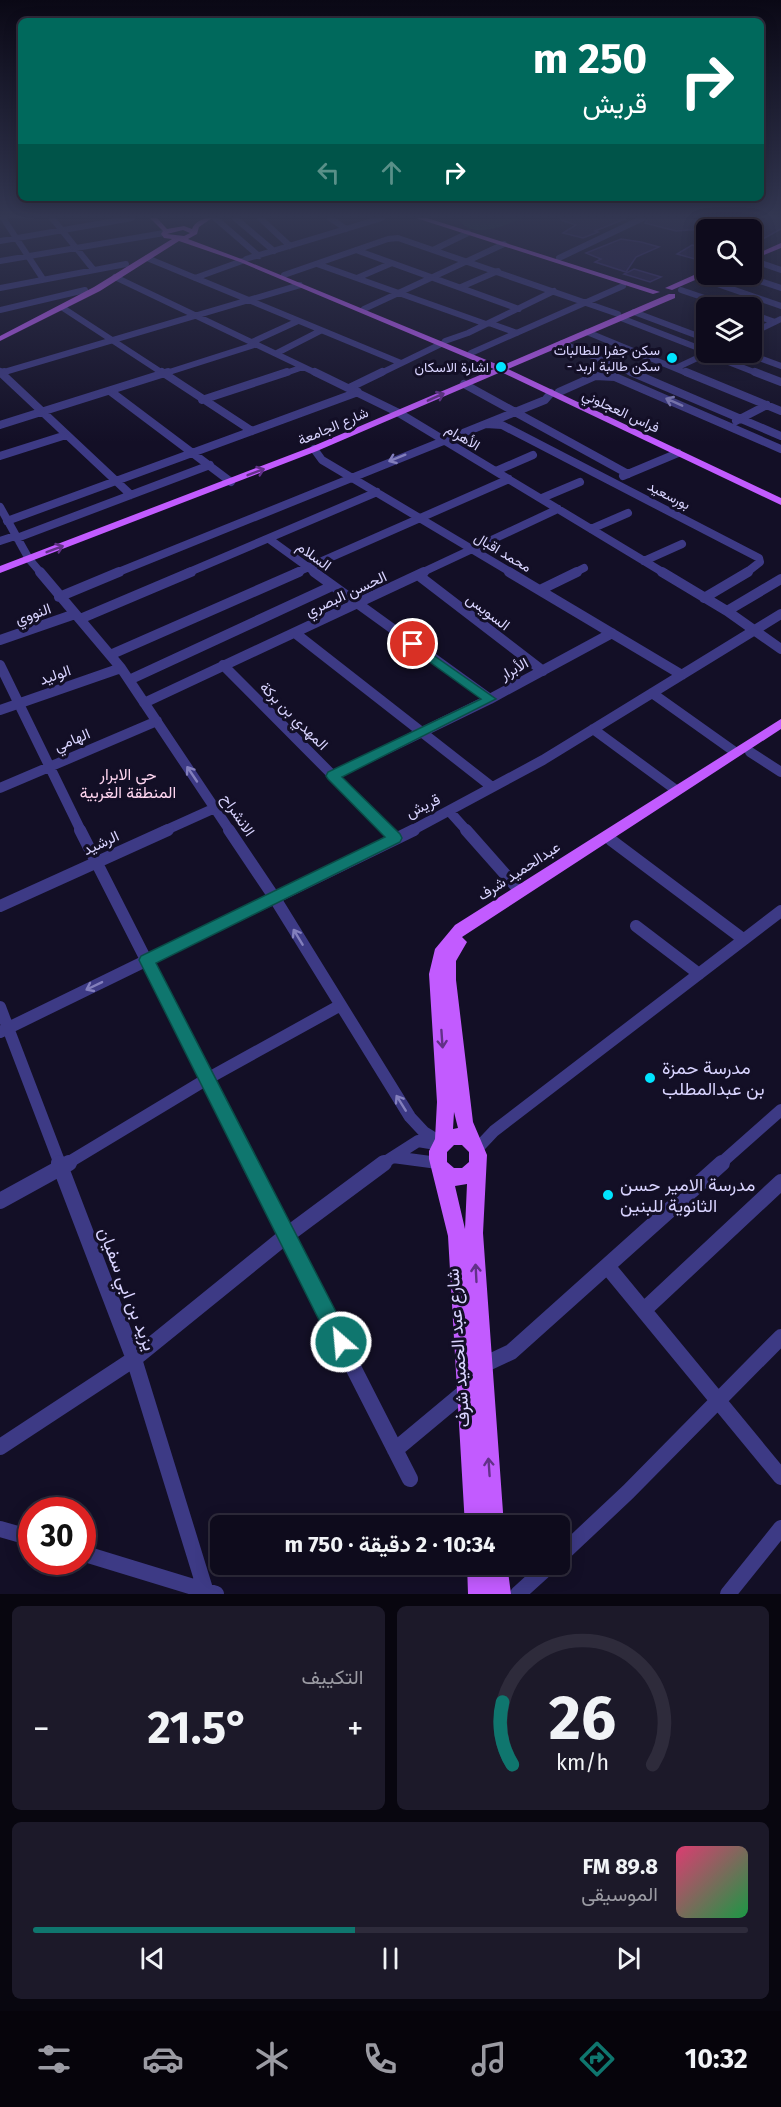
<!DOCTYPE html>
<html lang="ar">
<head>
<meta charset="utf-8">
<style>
	body { margin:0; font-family:"Fira Sans",Vazirmatn,sans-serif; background:#1c1929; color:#f1f3f6; direction:rtl; height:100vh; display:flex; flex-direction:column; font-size:22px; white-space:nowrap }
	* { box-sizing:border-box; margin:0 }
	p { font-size:20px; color:#9b9ba3 }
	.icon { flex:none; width:33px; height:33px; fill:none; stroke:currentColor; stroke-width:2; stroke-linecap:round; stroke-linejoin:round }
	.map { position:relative; height:1594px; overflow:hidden; direction:ltr }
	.side { display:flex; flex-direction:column; gap:12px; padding:12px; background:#08060f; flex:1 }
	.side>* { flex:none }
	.hud { position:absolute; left:18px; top:18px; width:746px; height:183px; border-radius:9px; box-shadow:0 3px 15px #0003,0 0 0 2px #2e2b3b; direction:rtl; background:#00695c; color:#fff; overflow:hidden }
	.fabs { position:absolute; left:696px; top:219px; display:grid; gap:12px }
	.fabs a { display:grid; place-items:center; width:66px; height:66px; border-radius:9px; background:#0e0b1c; box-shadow:0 3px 15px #0003,0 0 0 2px #2e2b3b; font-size:30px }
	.speed { position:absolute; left:18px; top:1497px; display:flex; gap:12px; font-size:30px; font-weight:700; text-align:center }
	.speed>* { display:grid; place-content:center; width:78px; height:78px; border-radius:50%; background:#0e0b1c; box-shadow:0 3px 15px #0003,0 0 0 2px #2e2b3b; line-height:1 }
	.speed .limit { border:9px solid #d22; background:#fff; color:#111 }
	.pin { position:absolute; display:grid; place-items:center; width:51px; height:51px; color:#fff; margin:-26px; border:3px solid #fff; border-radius:50%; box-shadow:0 2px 6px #0007 }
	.me { position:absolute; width:66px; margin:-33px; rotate:333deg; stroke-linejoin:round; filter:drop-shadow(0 0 4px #0008) }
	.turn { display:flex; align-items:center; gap:21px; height:126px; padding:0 18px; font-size:27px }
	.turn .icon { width:78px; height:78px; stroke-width:2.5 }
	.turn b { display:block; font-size:42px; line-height:51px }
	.lanes { display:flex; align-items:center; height:57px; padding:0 18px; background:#0003; justify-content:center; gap:30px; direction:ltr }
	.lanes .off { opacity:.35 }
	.big { font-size:45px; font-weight:700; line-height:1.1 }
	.side .widget { flex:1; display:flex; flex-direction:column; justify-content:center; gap:9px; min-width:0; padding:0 21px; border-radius:9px; background:#1c1929 }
	.side .dial { align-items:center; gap:0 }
	.dial svg { height:156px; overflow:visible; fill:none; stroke:#2e2b3b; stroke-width:7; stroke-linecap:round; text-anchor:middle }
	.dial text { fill:#f1f3f6; stroke:none }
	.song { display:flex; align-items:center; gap:18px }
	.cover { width:72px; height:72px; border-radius:9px; background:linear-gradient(135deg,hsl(340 70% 55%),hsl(140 70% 35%)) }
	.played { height:6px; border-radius:3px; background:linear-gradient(90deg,#0f766e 45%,#2e2b3b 45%) }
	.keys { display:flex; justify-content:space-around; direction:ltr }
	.heat { display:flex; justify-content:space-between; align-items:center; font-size:33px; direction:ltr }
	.side .tiles { flex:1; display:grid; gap:12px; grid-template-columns:1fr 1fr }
	.widget:last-child { grid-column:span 2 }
	.trip { position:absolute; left:210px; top:1515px; width:360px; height:60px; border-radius:9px; background:#0e0b1c; box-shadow:0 3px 15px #0003,0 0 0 2px #2e2b3b; font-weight:700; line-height:60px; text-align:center; direction:rtl }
	.tabs { display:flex; height:96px; justify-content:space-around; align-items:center; background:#06040b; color:#9b9ba3 }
	.tabs .icon { width:42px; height:42px }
	.tabs .active { color:#0f766e }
	.tabs b { font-size:27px; color:#f1f3f6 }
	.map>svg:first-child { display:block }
	.green { fill:#12302f }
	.building { fill:#241b47; stroke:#3b2d73; stroke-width:1.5 }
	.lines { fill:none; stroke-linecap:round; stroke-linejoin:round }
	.minor-far4 { stroke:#3d3a85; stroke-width:6 }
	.minor-far3 { stroke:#3d3a85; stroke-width:8 }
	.minor-far2 { stroke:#3d3a85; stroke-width:10 }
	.minor-far1 { stroke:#3d3a85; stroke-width:12 }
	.minor { stroke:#3d3a85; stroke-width:16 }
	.major { fill:#c25bff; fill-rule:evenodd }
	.oneway { stroke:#623188 }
	.oneway2 { stroke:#837fbc }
	.route { fill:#0f766e; stroke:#0a4d48; stroke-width:1.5 }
	.poi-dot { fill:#00e5ff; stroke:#130f26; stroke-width:2 }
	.labels { text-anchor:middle; stroke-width:6; stroke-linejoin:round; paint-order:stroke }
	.far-poi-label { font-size:14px; fill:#d9d4ff; stroke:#130f26; text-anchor:end }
	.far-street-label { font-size:14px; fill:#d9d4ff; stroke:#130f26 }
	.street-label { font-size:15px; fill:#d9d4ff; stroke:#130f26 }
	.neighbourhood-label { font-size:16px; fill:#ffd6f0; stroke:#130f26 }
	.near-poi-label { font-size:18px; fill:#d9d4ff; stroke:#130f26; text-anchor:start }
	.near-street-label { font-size:18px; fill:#d9d4ff; stroke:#130f26 }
</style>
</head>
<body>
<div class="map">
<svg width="781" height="1594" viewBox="0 0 781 1594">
	<rect width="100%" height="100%" fill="#130f26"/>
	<path class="green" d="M522 218C505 226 471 240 458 219Z"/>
	<path class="building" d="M561 218H625V219L595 231 598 232 583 238 563 233 576 225 561 220Z
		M648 218H687L712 224 701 229 676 231 645 223Z
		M767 218H781V229L763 239 752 236V229Z
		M621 239 641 242 659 247 636 257 626 272 595 262 601 259 586 253Z
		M692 245 706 248V262L677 254Z
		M634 269 661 277 650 282 624 274Z"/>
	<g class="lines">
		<path class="minor-far4" d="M3 218 43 279
			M52 218 93 269
			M215 218 259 256
			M235 218 274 251
			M260 218 290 246
			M330 218 346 229
			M0 241 132 218
			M356 250 519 309
			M433 250 468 233
			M147 258 401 363
			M559 258 643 218
			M246 259 382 218
			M752 260 781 270
			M0 261 164 233
			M317 264 486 324
			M739 274 781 288
			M284 275 388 239 398 238 618 314
			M115 277 318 374
			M195 278 242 261
			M357 278 392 263
			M703 279 781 306
			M461 287 498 271
			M0 288 126 264
			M681 290 734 308
			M63 308 164 374
			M364 309 504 244
			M0 310 85 290
			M634 312 706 339
			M752 314 775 322
			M621 318 706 351
			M489 323 517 333
			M587 332 689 374
			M752 333 781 319
			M445 341 468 333 554 291
			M252 342 298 321
			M562 343 634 374
			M743 352 781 366
			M277 353 320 331
			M471 353 623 286
			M708 354 759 374
			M676 368 710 352
			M0 372 2 374
			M1 373 300 285
			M163 374 257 344
			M283 374 303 367
			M379 374 441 344"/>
		<path class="minor-far3" d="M0 372 131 495
			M162 372 252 431
			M315 372 399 413 664 573
			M631 372 781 436
			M686 372 781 411
			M755 372 781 382
			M1 373 4 372
			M464 384 628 474
			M349 388 382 372
			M110 391 231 482
			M559 392 595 376 615 377 781 449
			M202 400 287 372
			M736 421 767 405
			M486 424 502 425 759 558 760 562 746 573
			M0 425 168 372
			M314 449 322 460 512 573
			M0 456 66 435
			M496 471 533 455
			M623 476 678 453
			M542 498 580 482
			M0 507 29 559 41 573
			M7 521 358 392
			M591 529 628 513
			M17 538 210 465
			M269 539 316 573
			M0 541 15 536
			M644 561 682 544
			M116 573 545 400 551 393
			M187 573 377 492
			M295 573 509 479
			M421 573 558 509
			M574 573 584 568"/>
		<path class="minor-far2" d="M40 572 121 668 230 831
			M314 572 490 699
			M509 572 682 675
			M662 572 727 611 781 649
			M418 575 543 671
			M540 590 577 572
			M59 597 119 572
			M704 598 748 572
			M727 611 781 579
			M80 619 191 572
			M295 633 492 787
			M0 640 75 614
			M110 655 299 572
			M0 665 81 831
			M223 665 388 831
			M129 680 332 586
			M652 693 735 752
			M144 703 424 572
			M0 710 121 668
			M593 729 676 790
			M750 752 781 772
			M332 776 490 699 612 633
			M0 788 157 721
			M450 812 467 831
			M164 831 215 808
			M411 831 543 760 781 614"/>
		<path class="minor-far1" d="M80 830 250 1164
			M229 830 274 897 410 1117 424 1132 442 1143
			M387 830 395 838
			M466 830 519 890
			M611 840 743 939
			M0 906 168 830
			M636 926 699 974
			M0 1007 60 1164
			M0 1032 414 830
			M477 1149 494 1131 781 911
			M393 1157 438 1163
			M66 1164 207 1079 339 1006
			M382 1164 418 1141 436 1144
			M720 1164 781 1110"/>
		<path class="minor" d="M59 1163 134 1359 205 1589
			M249 1163 410 1479
			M0 1201 69 1163
			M607 1266 781 1477
			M644 1310 781 1182
			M481 1366 511 1352 722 1163
			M0 1447 134 1359 287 1235 384 1163
			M395 1450 467 1390
			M0 1529 32 1538
			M82 1553 216 1594
			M560 1556 628 1492 781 1337
			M518 1594 551 1564
			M728 1594 781 1528"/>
		<path class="major" d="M150 218H157L167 229 184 226 192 229C195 221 204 218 212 218L199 227 197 234 188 239 244 260 501 366 669 294H675V298L508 369 781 498V505L501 372 317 451 0 573V566L311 447 494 369 240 262 179 241 100 291 0 341V336L94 287 172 239 164 238 161 234 163 231ZM183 230 190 233 184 236 167 234Z
			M416 218H427L660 292 653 294Z
			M781 243V248L752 260V256Z
			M703 271H706V274H709L672 290 665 288Z
			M781 719V729L462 937 467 942 456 961V980L473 1122 487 1155 483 1233 504 1526H465L448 1236 429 1159V1151L435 1139 437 1102 429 974 435 949 455 925ZM454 1112 458 1128 453 1129ZM454 1145H462L469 1152V1162L462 1168H454L447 1162V1152ZM467 1184 465 1229 455 1186Z
			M467 1564H507L511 1594H468Z"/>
	</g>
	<defs><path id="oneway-shaft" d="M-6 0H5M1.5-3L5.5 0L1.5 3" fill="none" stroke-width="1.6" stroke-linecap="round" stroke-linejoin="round" transform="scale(1.5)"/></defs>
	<g class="oneway">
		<use href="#oneway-shaft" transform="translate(436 397) rotate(-24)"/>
		<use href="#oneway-shaft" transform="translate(256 472) rotate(-21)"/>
		<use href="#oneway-shaft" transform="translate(55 549) rotate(-21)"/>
		<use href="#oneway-shaft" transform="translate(442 1039) rotate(86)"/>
		<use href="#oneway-shaft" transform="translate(476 1273) rotate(-93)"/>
		<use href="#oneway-shaft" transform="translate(489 1467) rotate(-94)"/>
	</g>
	<g class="oneway2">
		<use href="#oneway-shaft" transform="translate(674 402) rotate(-156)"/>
		<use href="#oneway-shaft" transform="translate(397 458) rotate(158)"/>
		<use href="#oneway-shaft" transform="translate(192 774) rotate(-124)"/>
		<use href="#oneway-shaft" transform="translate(298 937) rotate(-121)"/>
		<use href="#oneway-shaft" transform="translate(94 986) rotate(154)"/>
		<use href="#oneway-shaft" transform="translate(401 1103) rotate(-122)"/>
	</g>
	<linearGradient id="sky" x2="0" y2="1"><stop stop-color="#0a0815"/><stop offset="0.49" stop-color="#333752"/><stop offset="1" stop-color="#333752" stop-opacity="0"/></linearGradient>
	<rect width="781" height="442" fill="url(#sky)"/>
	<path class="route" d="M413 641 496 699 342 777 400 834 402 838 400 842 156 963 348 1335 351 1342 348 1350 341 1353 334 1350 139 960 141 956 385 837 328 779 326 776 328 772 481 699 409 647V642Z"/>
	<g class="poi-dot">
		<circle cx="672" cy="358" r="6"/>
		<circle cx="501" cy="367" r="6"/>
		<circle cx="650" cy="1078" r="6"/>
		<circle cx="608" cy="1195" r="6"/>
	</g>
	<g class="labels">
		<g class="far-poi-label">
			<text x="660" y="355">سكن جفرا للطالبات<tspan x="660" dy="16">- سكن طالبة اربد</tspan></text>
			<text x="489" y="372">اشارة الاسكان</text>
		</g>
		<g class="far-street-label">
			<text transform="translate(621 411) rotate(25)" y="5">فراس العجلوني</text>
			<text transform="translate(333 426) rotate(-23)" y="5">شارع الجامعة</text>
			<text transform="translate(463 437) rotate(31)" y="5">الأهرام</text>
			<text transform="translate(669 495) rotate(27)" y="5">بورسعيد</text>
			<text transform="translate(503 552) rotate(31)" y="5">محمد اقبال</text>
		</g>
		<g class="street-label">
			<text transform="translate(314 556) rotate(36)" y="5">السلام</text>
			<text transform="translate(346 594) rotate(-25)" y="5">الحسن البصري</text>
			<text transform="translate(488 612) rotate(37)" y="5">السويس</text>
			<text transform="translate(33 614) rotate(-19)" y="5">النووي</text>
			<text transform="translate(514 669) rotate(-29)" y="5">الأبرار</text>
			<text transform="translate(55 675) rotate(-19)" y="5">الوليد</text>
			<text transform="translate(294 716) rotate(45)" y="5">المهدي بن بركة</text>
			<text transform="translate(72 740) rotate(-23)" y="5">الهامي</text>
			<text transform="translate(423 806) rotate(-26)" y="5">قريش</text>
			<text transform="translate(238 815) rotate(56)" y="5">الانشراح</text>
			<text transform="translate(101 843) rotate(-25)" y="5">الرشيد</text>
			<text transform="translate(519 871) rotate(-33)" y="5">عبدالحميد شرف</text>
		</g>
		<g class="neighbourhood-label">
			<text x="128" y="780">حي الابرار<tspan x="128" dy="18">المنطقة الغربية</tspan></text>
		</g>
		<g class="near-poi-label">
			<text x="662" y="1074">مدرسة حمزة<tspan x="662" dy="21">بن عبدالمطلب</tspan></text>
			<text x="620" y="1191">مدرسة الامير حسن<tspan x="620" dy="21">الثانوية للبنين</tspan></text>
		</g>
		<g class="near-street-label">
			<text transform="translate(127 1289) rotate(69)" y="6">يزيد بن ابي سفيان</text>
			<text transform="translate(458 1348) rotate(-94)" y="6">شارع عبد الحميد شرف</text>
		</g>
	</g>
</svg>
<div class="fabs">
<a><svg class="icon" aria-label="search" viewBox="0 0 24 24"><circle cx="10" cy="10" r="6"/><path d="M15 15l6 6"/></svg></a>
<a><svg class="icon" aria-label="layers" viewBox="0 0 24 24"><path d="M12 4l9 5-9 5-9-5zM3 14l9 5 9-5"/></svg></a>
</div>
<div class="speed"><div class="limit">30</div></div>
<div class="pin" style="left:413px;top:644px;background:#d93025"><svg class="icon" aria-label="arrive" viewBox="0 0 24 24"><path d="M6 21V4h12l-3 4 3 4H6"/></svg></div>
<svg class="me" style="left:341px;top:1342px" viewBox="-20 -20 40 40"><circle r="17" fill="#0f766e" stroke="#fff" stroke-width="3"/><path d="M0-11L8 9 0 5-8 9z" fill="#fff"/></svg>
<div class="trip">10:34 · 2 دقيقة · 750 m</div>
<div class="hud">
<div class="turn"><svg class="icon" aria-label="right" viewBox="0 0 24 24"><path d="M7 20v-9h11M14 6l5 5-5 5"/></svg><div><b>250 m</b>قريش</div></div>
<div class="lanes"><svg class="icon off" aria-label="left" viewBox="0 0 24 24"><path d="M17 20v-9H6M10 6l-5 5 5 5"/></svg><svg class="icon off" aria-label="ahead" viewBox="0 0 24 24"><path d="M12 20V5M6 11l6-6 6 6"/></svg><svg class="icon" aria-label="right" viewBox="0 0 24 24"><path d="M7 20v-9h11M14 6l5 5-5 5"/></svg></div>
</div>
</div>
<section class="side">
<div class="tiles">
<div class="widget dial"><svg viewBox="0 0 100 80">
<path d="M14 69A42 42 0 1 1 86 69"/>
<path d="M14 69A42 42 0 0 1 9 37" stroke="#0f766e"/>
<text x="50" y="56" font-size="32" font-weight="700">26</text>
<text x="50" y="72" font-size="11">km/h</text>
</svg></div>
<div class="widget"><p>التكييف</p>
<div class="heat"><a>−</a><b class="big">21.5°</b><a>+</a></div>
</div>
<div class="widget">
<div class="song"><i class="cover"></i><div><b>89.8 FM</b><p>الموسيقى</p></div></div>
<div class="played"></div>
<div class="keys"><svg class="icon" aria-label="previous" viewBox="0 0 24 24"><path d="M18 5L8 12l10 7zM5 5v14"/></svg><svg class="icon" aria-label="pause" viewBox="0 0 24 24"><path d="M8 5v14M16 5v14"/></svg><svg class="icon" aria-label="next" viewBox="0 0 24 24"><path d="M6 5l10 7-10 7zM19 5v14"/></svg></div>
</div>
</div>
</section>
<nav class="tabs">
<b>10:32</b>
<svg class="icon active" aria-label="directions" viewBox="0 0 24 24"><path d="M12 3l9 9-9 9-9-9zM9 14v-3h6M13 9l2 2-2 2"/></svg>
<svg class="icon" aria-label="music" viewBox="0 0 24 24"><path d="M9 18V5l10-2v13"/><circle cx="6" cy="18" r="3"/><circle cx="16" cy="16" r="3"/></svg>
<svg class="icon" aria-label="phone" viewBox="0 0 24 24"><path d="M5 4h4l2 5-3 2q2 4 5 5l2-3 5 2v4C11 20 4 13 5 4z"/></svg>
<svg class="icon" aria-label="climate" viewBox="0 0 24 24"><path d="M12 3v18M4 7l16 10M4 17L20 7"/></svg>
<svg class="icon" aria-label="car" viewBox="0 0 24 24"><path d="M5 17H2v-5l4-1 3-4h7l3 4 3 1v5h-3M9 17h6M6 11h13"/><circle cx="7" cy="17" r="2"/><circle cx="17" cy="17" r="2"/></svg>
<svg class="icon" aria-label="filters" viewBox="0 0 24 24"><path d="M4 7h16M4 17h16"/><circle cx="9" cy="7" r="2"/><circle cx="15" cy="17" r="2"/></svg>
</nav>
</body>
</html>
